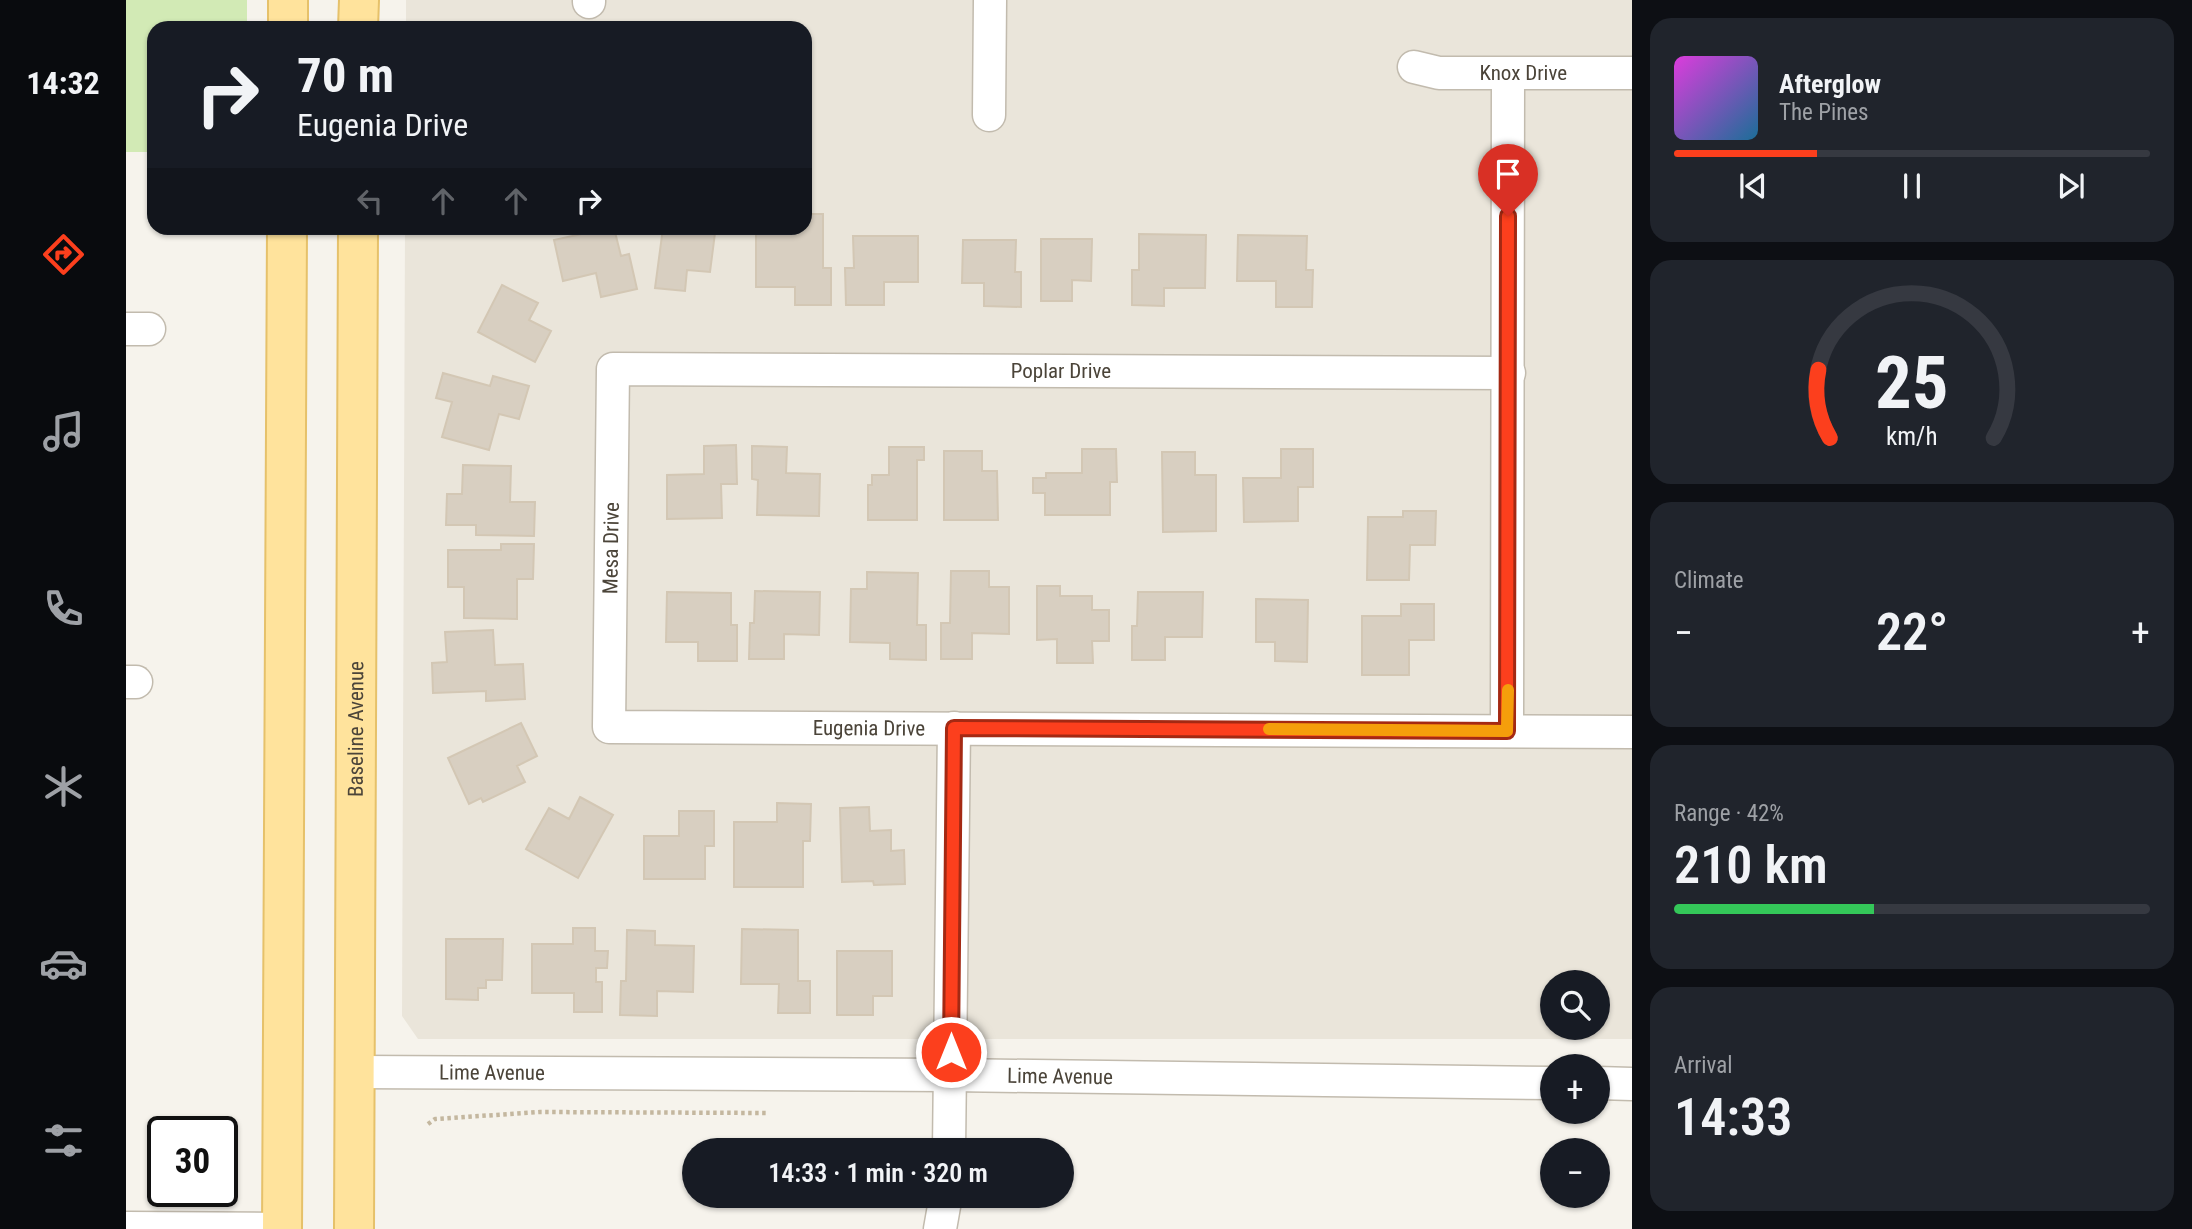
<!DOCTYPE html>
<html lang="en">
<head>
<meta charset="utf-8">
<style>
	body { margin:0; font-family:"Roboto Condensed",sans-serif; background:#20242c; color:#f1f3f6; height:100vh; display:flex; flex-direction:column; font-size:26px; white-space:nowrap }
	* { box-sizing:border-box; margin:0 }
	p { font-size:23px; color:#9ea1a6 }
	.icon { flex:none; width:38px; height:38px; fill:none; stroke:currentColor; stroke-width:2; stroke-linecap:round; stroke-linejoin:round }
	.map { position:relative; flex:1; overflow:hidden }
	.side { display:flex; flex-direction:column; gap:18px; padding:18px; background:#0d0f14; width:560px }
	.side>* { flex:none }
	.banner { position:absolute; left:21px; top:21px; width:665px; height:214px; border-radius:21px; box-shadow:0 2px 5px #0004; background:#171b24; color:#f1f3f6; overflow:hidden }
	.buttons { position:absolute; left:1414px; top:970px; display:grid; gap:14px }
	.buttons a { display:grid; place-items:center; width:70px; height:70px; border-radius:50%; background:#171b24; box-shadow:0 2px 5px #0004; font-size:35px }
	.speed { position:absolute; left:21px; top:1116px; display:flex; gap:14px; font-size:35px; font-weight:700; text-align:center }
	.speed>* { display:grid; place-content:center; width:91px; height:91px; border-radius:50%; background:#171b24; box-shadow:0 2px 5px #0004; line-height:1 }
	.speed .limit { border:4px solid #111; border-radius:10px; background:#fff; color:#111 }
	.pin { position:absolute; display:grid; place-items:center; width:60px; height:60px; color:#fff; margin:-72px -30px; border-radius:50% 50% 50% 0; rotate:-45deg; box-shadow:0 0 7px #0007 }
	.pin .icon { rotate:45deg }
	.me { position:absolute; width:77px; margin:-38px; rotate:0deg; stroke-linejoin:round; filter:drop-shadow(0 0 5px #0008) }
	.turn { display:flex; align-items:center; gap:24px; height:147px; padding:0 35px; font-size:32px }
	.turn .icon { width:91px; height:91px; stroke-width:2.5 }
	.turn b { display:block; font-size:49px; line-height:60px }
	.lanes { display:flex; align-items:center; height:66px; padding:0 35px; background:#0003; justify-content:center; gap:35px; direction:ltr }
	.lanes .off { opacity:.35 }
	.big { font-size:52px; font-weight:600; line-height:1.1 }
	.side .widget { flex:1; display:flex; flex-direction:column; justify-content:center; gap:10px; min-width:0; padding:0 24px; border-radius:21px; background:#20242c }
	.side .dial { align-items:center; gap:0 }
	.dial svg { height:182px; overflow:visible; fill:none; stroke:#363941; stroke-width:7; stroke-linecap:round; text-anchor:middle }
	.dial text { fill:#f1f3f6; stroke:none }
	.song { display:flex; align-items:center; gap:21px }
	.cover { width:84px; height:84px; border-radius:10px; background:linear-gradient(135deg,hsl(300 70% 55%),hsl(200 70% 35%)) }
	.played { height:7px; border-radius:4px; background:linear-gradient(90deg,#fc3f1d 30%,#363941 30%) }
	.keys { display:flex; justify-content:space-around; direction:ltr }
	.heat { display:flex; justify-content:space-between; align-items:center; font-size:38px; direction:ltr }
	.charge { height:10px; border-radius:5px; background:linear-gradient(90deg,#34c759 42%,#363941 0) }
	.trip { position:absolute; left:556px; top:1138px; width:392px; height:70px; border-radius:35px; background:#171b24; box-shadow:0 2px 5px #0004; font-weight:600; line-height:70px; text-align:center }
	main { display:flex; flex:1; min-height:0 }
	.tabs { display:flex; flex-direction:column; width:126px; justify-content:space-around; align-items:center; background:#090b0e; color:#9ea1a6 }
	.tabs .icon { width:49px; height:49px }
	.tabs .active { color:#fc3f1d }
	.tabs b { font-size:32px; color:#f1f3f6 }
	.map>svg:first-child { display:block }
	.residential { fill:#eae5da; fill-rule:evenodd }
	.green { fill:#d2eab5 }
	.building { fill:#d8cfc1; stroke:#d3c7b4; stroke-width:2 }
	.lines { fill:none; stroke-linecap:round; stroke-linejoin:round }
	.minor-casing { stroke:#c2bbae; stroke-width:35 }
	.primary-casing { stroke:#e6c16a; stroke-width:42 }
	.path { stroke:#c4b79f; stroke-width:4.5; stroke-dasharray:3.5 3.5; stroke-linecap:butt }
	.minor { stroke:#fff; stroke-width:32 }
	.primary { stroke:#ffe39c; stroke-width:38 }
	.route-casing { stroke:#a42913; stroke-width:18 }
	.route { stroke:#fc3f1d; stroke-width:12 }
	.slow { stroke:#f59e0b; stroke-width:12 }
	.labels { text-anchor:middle; stroke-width:7; stroke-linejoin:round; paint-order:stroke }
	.street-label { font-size:21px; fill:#4b4439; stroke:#fff }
</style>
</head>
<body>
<main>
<nav class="tabs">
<b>14:32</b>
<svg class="icon active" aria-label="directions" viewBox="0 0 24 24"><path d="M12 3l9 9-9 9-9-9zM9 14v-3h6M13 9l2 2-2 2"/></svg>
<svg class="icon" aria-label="music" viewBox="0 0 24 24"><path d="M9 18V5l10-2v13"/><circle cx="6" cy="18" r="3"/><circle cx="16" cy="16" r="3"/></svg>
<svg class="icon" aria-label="phone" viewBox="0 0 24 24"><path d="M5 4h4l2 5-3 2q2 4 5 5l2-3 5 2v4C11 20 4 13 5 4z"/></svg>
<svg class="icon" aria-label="climate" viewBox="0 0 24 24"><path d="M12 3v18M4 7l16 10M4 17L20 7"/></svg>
<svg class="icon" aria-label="car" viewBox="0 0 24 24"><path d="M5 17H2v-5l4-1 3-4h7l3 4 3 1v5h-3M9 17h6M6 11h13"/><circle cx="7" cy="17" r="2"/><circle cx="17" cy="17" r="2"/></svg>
<svg class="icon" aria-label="filters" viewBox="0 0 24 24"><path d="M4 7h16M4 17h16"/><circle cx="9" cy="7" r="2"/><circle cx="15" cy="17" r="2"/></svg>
</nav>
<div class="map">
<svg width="1506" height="1229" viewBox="0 0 1506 1229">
	<rect width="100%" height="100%" fill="#f6f3ec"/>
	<path class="residential" d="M280 0H1506V1039H292L276 1016 279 228H679V28H280ZM1426 982H1472V1027H1426Z"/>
	<path class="green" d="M0 0H121V28H28V152H0Z"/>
	<path class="building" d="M679 214H697V268H705V305H669V287H630V233H665V228H679Z
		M483 228H488L495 256 503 254 511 289 475 297 470 273 437 281 428 240Z
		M537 228 589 233 584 272 561 270 559 291 529 288Z
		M1013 234 1080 235 1079 288H1038V306L1006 305V270H1013Z
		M1112 235 1181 236 1180 270H1187L1186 307H1150V281H1111Z
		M727 236H792V282H758V305H720L719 268H728Z
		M915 239H966L965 281 946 280V301H915Z
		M837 240H890L889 272H895V307L858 306V283H836Z
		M376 285 412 303 403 320 425 331 409 362 352 332Z
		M317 373 364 386 367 376 403 386 393 419 373 414 363 450 316 437 326 402 310 398Z
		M610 445 611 484H595L596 518 541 519V475L578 474V446Z
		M626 446 661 447 660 473 694 474 693 516 631 515 632 480 626 479Z
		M763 447H798V460H791V520H742V485H746V475H763Z
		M956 449H990L991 482H984V515H919V493H907V478H920V473H956Z
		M1155 449H1187V487H1172V521L1118 522 1117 478H1155Z
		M818 451H856V471H871L872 520H818Z
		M1036 452H1069V475H1090V531L1037 532Z
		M337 465 385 466 384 502H409L408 536 350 535V525H320L321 494H336Z
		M1277 511H1310L1309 545H1284L1283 580H1241L1242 517H1277Z
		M375 544H408L407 579H391V619L338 618V587H322V550H375Z
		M825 571H863V587H883V634L846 633V659H815V623H824Z
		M741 572 792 573 791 625H800V660L764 659V643L724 642 725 589H741Z
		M911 586H934V596H966V610H983V641H966L967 663H931V639L911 640Z
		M629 591 694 592 693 635 658 634V659H623L624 623H628Z
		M541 592 605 593V625H611V661H572V642H540Z
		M1012 592H1077L1076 637H1039V660H1006V626H1011Z
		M1130 599 1182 600 1181 662 1149 661V642H1130Z
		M1275 604H1308V640H1283V675H1236V616H1275Z
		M367 630 369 665 397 664 399 699 360 701V691L307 693 306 663 321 662 319 632Z
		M395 723 411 756 391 766 399 782 357 802 355 798 343 804 322 758Z
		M454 797 487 815 452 878 400 849 423 808 443 819Z
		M651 803 685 804 684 841H677V887H608V822H651Z
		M743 807 744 831 765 830V851L778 850 779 884 748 885 747 881 716 882 714 808Z
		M553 811H588V846H579V879H518V836H553Z
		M447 928H469V951H482L481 968H470V982H476V1012H448V993H406V944H447Z
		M616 929 672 930V981H684V1013H652L653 984H615Z
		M501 930 529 931V945L568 946 567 992 531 991V1016L494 1015 495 981H500Z
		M320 939H377L376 980H360V988H352V1000L320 999Z
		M711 951H766V996H747V1015H711Z"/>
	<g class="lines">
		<defs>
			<g id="minor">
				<path d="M463 2V0"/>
				<path id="s1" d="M1288 67 1313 73H1506"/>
				<path d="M863 115 864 0"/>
				<path d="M0 329H23"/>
				<path id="s2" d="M1383 373 487 369 483 727 1506 732"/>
				<path d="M0 682H10"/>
				<path d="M1381 731 1382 74"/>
				<path id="s3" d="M230 1072 825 1075 1426 1083"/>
				<path d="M1472 1083 1506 1084"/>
				<path d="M823 1150 828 728"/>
				<path d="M0 1228 156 1229"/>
				<path d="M814 1229 820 1195"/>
			</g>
			<g id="primary">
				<path d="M162 28V0"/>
				<path d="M232 28 233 0"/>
				<path d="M156 1229 161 228"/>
				<path id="s4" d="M228 1229 232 228"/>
			</g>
		</defs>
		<use href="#minor" class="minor-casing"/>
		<use href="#primary" class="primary-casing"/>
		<path class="path" d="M302 1124 309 1119 414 1112 643 1113"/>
		<use href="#minor" class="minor"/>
		<use href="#primary" class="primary"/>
	</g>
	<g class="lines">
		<defs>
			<path id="route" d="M825 1052 828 728 1381 731 1382 216"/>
		</defs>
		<use href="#route" class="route-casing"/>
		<use href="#route" class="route"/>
		<path class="slow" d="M1143 729 1381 731 1382 690"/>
	</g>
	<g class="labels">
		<g class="street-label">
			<text dy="7" stroke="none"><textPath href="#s1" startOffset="110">Knox Drive</textPath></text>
			<text x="935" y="378">Poplar Drive</text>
			<text transform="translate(485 548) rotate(-89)" y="7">Mesa Drive</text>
			<text dy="7" stroke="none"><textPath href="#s4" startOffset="500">Baseline Avenue</textPath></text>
			<text dy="7" stroke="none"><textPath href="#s2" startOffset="1514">Eugenia Drive</textPath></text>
			<text dy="7" stroke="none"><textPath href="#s3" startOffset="136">Lime Avenue</textPath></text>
			<text dy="7" stroke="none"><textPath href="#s3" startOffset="704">Lime Avenue</textPath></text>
		</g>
	</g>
</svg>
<div class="buttons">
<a><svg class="icon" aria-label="search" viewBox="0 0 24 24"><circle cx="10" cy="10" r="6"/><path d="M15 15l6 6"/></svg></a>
<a>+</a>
<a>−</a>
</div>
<div class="speed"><div class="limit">30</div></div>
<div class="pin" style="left:1382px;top:216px;background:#d93025"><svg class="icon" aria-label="arrive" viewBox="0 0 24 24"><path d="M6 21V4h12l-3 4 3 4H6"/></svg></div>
<svg class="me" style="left:825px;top:1052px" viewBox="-20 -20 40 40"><circle r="17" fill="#fc3f1d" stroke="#fff" stroke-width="3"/><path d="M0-11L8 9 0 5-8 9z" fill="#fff"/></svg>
<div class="trip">14:33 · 1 min · 320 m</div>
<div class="banner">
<div class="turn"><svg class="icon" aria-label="right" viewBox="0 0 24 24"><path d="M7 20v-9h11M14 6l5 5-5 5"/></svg><div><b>70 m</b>Eugenia Drive</div></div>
<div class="lanes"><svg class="icon off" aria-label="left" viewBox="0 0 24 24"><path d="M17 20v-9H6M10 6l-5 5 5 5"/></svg><svg class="icon off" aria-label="ahead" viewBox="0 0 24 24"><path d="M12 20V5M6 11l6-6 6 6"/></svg><svg class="icon off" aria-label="ahead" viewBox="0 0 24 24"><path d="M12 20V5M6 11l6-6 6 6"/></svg><svg class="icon" aria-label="right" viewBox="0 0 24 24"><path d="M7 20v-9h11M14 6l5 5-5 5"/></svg></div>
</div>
</div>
<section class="side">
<div class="widget">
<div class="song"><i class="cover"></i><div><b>Afterglow</b><p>The Pines</p></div></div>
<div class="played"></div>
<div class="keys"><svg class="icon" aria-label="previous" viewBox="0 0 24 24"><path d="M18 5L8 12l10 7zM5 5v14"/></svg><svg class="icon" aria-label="pause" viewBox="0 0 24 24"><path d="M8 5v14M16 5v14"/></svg><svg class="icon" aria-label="next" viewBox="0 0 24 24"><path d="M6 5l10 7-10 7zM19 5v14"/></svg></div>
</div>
<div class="widget dial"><svg viewBox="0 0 100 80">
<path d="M14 69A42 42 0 1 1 86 69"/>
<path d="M14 69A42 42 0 0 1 9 39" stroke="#fc3f1d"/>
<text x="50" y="56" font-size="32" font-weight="700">25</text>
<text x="50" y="72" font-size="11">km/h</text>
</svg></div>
<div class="widget"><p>Climate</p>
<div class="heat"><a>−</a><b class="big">22°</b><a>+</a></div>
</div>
<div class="widget"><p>Range · 42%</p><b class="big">210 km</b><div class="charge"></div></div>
<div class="widget"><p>Arrival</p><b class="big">14:33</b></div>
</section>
</main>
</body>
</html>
